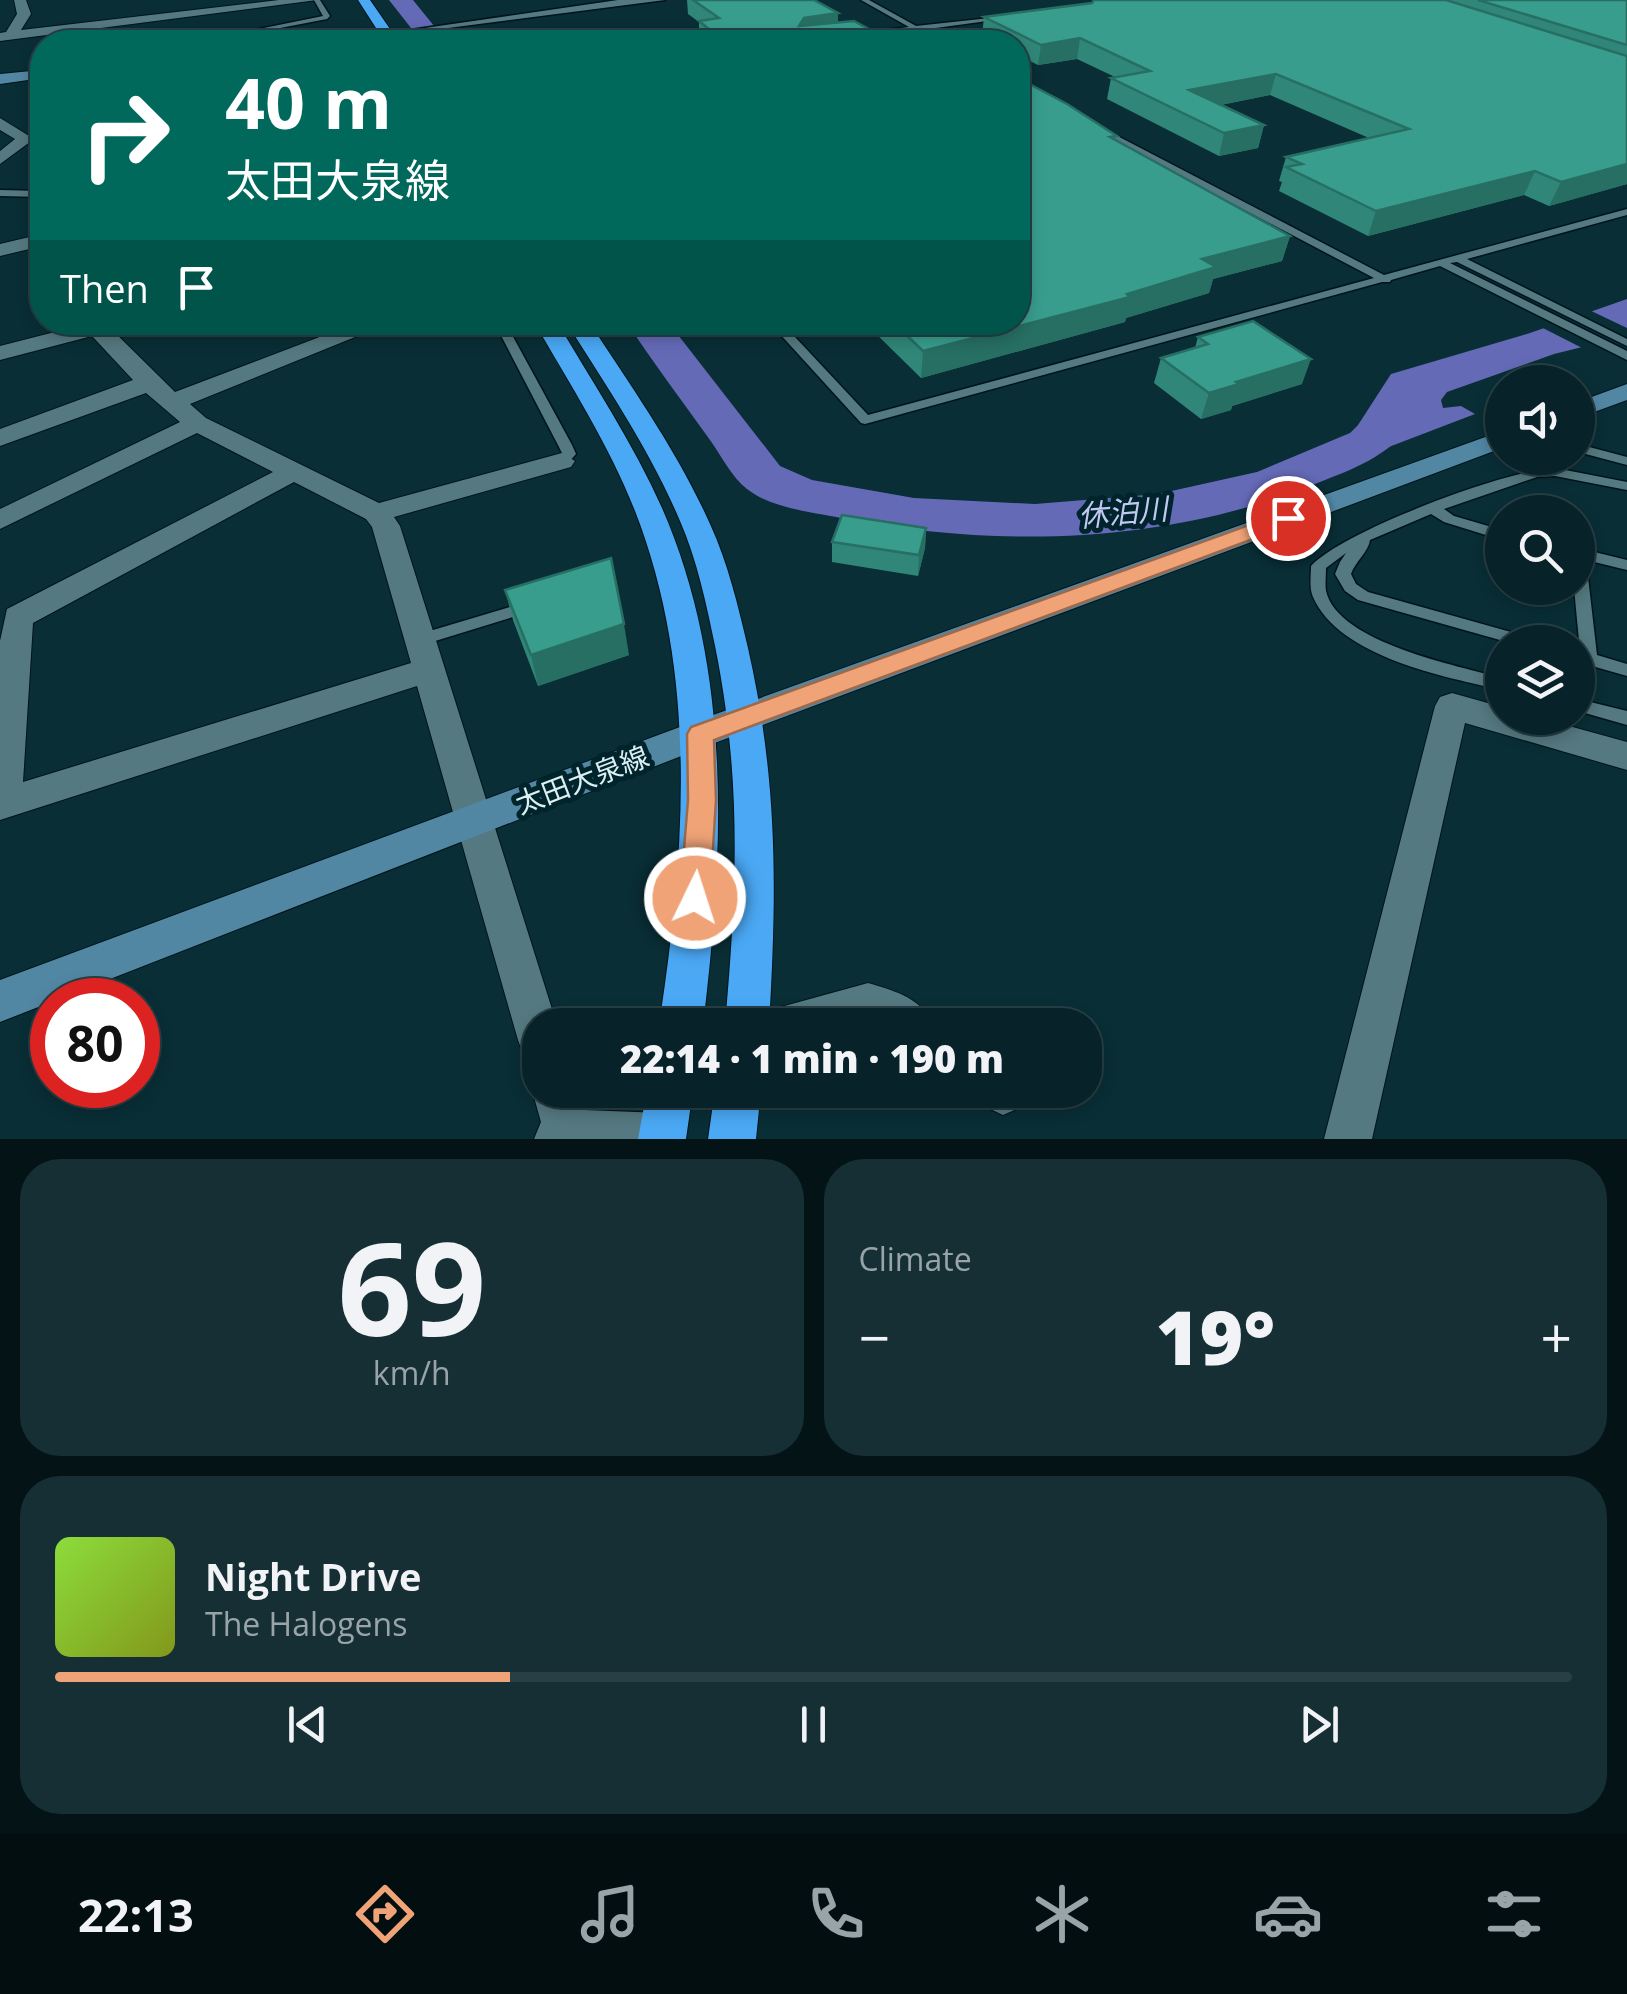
<!DOCTYPE html>
<html lang="en">
<head>
<meta charset="utf-8">
<style>
	body { margin:0; font-family:"Open Sans","Noto Sans JP",sans-serif; background:#152f34; color:#f1f3f6; height:100vh; display:flex; flex-direction:column; font-size:38px; white-space:nowrap }
	* { box-sizing:border-box; margin:0 }
	p { font-size:32px; color:#98a4a8 }
	.icon { flex:none; width:55px; height:55px; fill:none; stroke:currentColor; stroke-width:2; stroke-linecap:round; stroke-linejoin:round }
	.map { position:relative; height:1139px; overflow:hidden }
	.details { display:flex; flex-direction:column; gap:20px; padding:20px; background:#041316; flex:1 }
	.details>* { flex:none }
	.guide { position:absolute; left:30px; top:30px; width:1000px; height:305px; border-radius:40px; box-shadow:0 5px 15px #0003,0 0 0 2px #283f45; background:#00695c; color:#fff; overflow:hidden }
	.fabs { position:absolute; left:1485px; top:365px; display:grid; gap:20px }
	.fabs a { display:grid; place-items:center; width:110px; height:110px; border-radius:50%; background:#072228; box-shadow:0 5px 15px #0003,0 0 0 2px #283f45; font-size:50px }
	.speed { position:absolute; left:30px; top:978px; display:flex; gap:20px; font-size:50px; font-weight:700; text-align:center }
	.speed>* { display:grid; place-content:center; width:130px; height:130px; border-radius:50%; background:#072228; box-shadow:0 5px 15px #0003,0 0 0 2px #283f45; line-height:1 }
	.speed .limit { border:15px solid #d22; background:#fff; color:#111 }
	.pin { position:absolute; display:grid; place-items:center; width:85px; height:85px; color:#fff; margin:-42px; border:5px solid #fff; border-radius:50%; box-shadow:0 2px 10px #0007 }
	.me { position:absolute; width:110px; margin:-55px; rotate:4deg; stroke-linejoin:round; filter:drop-shadow(0 0 8px #0008) }
	.turn { display:flex; align-items:center; gap:35px; height:210px; padding:0 30px; font-size:45px }
	.turn .icon { width:130px; height:130px; stroke-width:2.5 }
	.turn b { display:block; font-size:70px; line-height:85px }
	.then { display:flex; align-items:center; height:95px; padding:0 30px; background:#0003; gap:20px; font-size:38px }
	.big { font-size:75px; font-weight:800; line-height:1.1 }
	.details .widget { flex:1; display:flex; flex-direction:column; justify-content:center; gap:15px; min-width:0; padding:0 35px; border-radius:40px; background:#152f34 }
	.details .dial { align-items:center; gap:0 }
	.dial b { font-size:130px; line-height:1 }
	.song { display:flex; align-items:center; gap:30px }
	.cover { width:120px; height:120px; border-radius:15px; background:linear-gradient(135deg,hsl(90 70% 55%),hsl(70 70% 35%)) }
	.played { height:10px; border-radius:5px; background:linear-gradient(90deg,#efa377 30%,#283f45 30%) }
	.keys { display:flex; justify-content:space-around; direction:ltr }
	.heat { display:flex; justify-content:space-between; align-items:center; font-size:55px; direction:ltr }
	.details .tiles { flex:1; display:grid; gap:20px; grid-template-columns:1fr 1fr }
	.widget:last-child { grid-column:span 2 }
	.trip { position:absolute; left:522px; top:1008px; width:580px; height:100px; border-radius:40px; background:#072228; box-shadow:0 5px 15px #0003,0 0 0 2px #283f45; font-weight:800; line-height:100px; text-align:center }
	.tabs { display:flex; height:160px; justify-content:space-around; align-items:center; background:#030e10; color:#98a4a8 }
	.tabs .icon { width:70px; height:70px }
	.tabs .current { color:#efa377 }
	.tabs b { font-size:45px; color:#f1f3f6 }
	.map>svg:first-child { display:block }
	.water { fill:#656ab7 }
	.pier { fill:#092e36 }
	.lines { fill:none; stroke-linecap:round; stroke-linejoin:round }
	.river { fill:#656ab7; fill-rule:evenodd }
	.lane-casing { stroke:#00151b; stroke-width:3 }
	.street-casing { stroke:#00151b; stroke-width:2 }
	.secondary-casing { stroke:#00151b; stroke-width:2 }
	.highway-casing { stroke:#00151b; stroke-width:2 }
	.lane { fill:#557981; fill-rule:evenodd }
	.street { fill:#557981; fill-rule:evenodd }
	.secondary { fill:#5287a4; fill-rule:evenodd }
	.highway { fill:#4aa8f4; fill-rule:evenodd }
	.wall { fill:#308779 }
	.shaded-wall { fill:#276e63 }
	.building { fill:#389d8d; stroke:#276e63; stroke-width:2.5 }
	.route { fill:#efa377; stroke:#9b6a4d; stroke-width:2.5 }
	.labels { text-anchor:middle; stroke-width:10; stroke-linejoin:round; paint-order:stroke }
	.street-label { font-size:28px; fill:#dceff3; stroke:#00242c }
	.water-label { font-size:30px; font-style:italic; fill:#c2c8f2; stroke:#00242c }
</style>
</head>
<body>
<div class="map">
<svg width="1627" height="1139" viewBox="0 0 1627 1139">
	<rect width="100%" height="100%" fill="#092e36"/>
	<path class="water" d="M1627 299V336L1554 354 1447 392 1441 400 1443 408 1461 406 1475 414 1360 458 1338 456 1391 374 1530 333Z"/>
	<path class="pier" d="M1585 308 1627 328V342L1590 352 1537 325Z"/>
	<g class="lines">
		<path class="river" d="M389 0H413L447 42H422Z
			M626 322H668L780 466 812 480 914 498 1035 504 1158 494 1257 472 1350 433 1379 405 1395 401 1411 405 1418 415C1394 453 1361 466 1320 482 1169 544 1000 549 841 518 811 512 771 508 747 489 732 478 721 455 710 440 682 401 653 362 626 322Z"/>
		<defs>
			<path id="lane" d="M314 0H320L330 16 327 19 228 38 231 42H225L220 37 323 16Z
				M618 0H665L386 36 383 34Z
				M861 0H869L916 26 999 17 1002 19 921 30 934 42H927L913 30 853 37 851 34 909 27Z
				M1098 129H1104L1384 275 1627 209V215L1467 259 1627 339V346L1457 262 1450 263 1627 351V360L1440 266 1391 280 1390 282H1382L865 424 861 423 769 322H781L868 415 1374 278 1098 133Z
				M0 190 42 191V197L0 196Z
				M494 322H505L572 445 576 454 567 464 562 465 555 461 562 453 558 445Z
				M1578 444 1627 457V465L1578 452Z
				M1555 468 1627 482V490L1555 476 1537 477 1444 509 1454 516 1502 530V540L1444 522 1431 514 1370 540C1369 551 1355 562 1351 574L1356 584 1368 592 1532 638 1534 642H1507L1358 600 1345 591 1335 574 1340 562 1346 553 1326 568C1326 575 1325 584 1326 591 1338 643 1459 666 1502 678V690C1445 677 1339 657 1313 597 1309 588 1311 576 1311 566 1343 531 1506 470 1555 468Z
				M1578 548 1627 560V570L1586 560 1597 655 1627 664V676L1578 662V650L1580 651 1574 588H1578Z
				M530 601 538 606 536 610 419 646 413 644 411 640 413 636Z
				M1578 699 1627 711V725L1578 711Z"/>
			<path id="street" d="M14 0H26L31 14 21 30 279 0H317L0 41V33L6 32 17 14Z
				M0 118 34 139 0 164V151L15 139 0 130Z
				M42 234V246L0 256V244Z
				M80 322H104L175 392 359 322H392L190 404 206 418 379 503 562 453 575 461 571 467 394 517 400 526 557 1025H540V1062L524 1056 518 1040 417 686 0 820V641L7 609 273 472 197 433 0 529V509L180 422 146 393 0 446V429L133 380 92 336 0 360V346L82 325ZM294 482 366 519 372 527 411 663 23 782 33 623Z
				M1452 693 1502 707V718H1540L1627 742V770L1465 723 1372 1139H1324L1435 706 1440 697Z
				M868 983C895 991 922 998 933 1025H764L770 1010Z
				M540 1073V1090H578L584 1110 662 1113 679 1120 685 1139H534L541 1122 532 1090Z
				M977 1090H1025L1026 1092 1019 1108 1003 1115 984 1106Z"/>
			<path id="secondary" d="M386 30 393 34 391 37 311 42 318 38Z
				M42 70V78L0 84V74Z
				M1627 384V400L1578 418V402Z
				M1502 431V448L712 744 0 1022V980L688 724Z"/>
			<path id="highway" d="M358 0H370L399 42H385Z
				M534 322H557C593 383 633 443 662 508 733 670 724 853 703 1025H659C685 855 699 675 635 511 609 445 570 384 534 322Z
				M566 322H589C632 388 678 452 710 524 728 563 738 606 748 648 778 780 777 891 769 1025H725C737 890 742 779 715 646 706 603 697 560 680 521 650 450 607 387 566 322Z
				M647 1090H693L686 1139H638Z
				M715 1090H761L756 1139H708Z"/>
		</defs>
		<use href="#lane" class="lane-casing"/>
		<use href="#street" class="street-casing"/>
		<use href="#secondary" class="secondary-casing"/>
		<use href="#highway" class="highway-casing"/>
		<use href="#lane" class="lane"/>
		<use href="#street" class="street"/>
		<use href="#secondary" class="secondary"/>
		<use href="#highway" class="highway"/>
	</g>
	<path class="wall" d="M687 0H814L838 13V23L878 34 928 42H671V35L699 31V22L688 14Z
		M1094 0H1627V184L1549 206 1524 195 1368 236 1279 191 1282 182 1279 181 1286 157 1369 138 1270 95 1221 105 1264 125 1258 148 1219 156 1107 99 1111 78 1115 77 1077 59 1038 65 1018 55V42H994L982 36 984 17 1092 3Z
		M1116 141 1290 236 1282 261 1213 279 1209 293 1126 318 1125 322 921 378 864 322H1018Z
		M1198 337 1302 384 1232 406 1231 410 1201 419 1154 383 1161 358 1195 348Z
		M926 528 925 548 918 576 832 562V542Z
		M505 590 629 655 538 686 513 620Z"/>
	<path class="shaded-wall" d="M838 13V32L799 26 804 18Z
		M1080 38 1077 59 1038 65 1041 45Z
		M1276 74 1270 95 1184 112 1189 90Z
		M1264 125 1258 148 1219 156 1224 133Z
		M1627 164V184L1549 206 1561 182Z
		M1535 171 1524 195 1368 236 1376 211Z
		M1290 236 1282 261 1213 279 1209 293 1126 318 1125 322 921 378 923 351 1127 294 1202 259Z
		M1311 359 1302 384 1232 406 1231 410 1201 419 1209 393 1236 382Z
		M926 528 925 548 918 576 919 555Z
		M624 624 629 655 538 686 531 655Z"/>
	<path class="building" d="M693 0H814L838 13 804 18 799 26 854 21 878 34 905 30 928 42H679L671 35 710 30 699 21 719 18Z
		M1094 0H1446L1627 56V164L1561 182 1535 171 1376 211 1286 167 1302 164 1286 157 1409 129 1276 74 1189 90 1264 125 1224 133 1111 78 1150 71 1080 38 1041 45 984 17 1092 3Z
		M1478 0H1627V45Z
		M1018 78 1067 104 1117 136 1110 137 1290 236 1202 259 1216 267 1127 294 1130 297 923 351 893 322H1018Z
		M1253 321 1311 359 1236 382 1239 384 1209 393 1161 358 1208 344 1198 337Z
		M842 515 926 528 919 555 832 542Z
		M611 558 624 624 531 655 505 590Z"/>
	<path class="route" d="M1288 511 1296 513 1299 518 1296 523 714 740 716 800 710 898 706 908 695 912 684 908 680 898 688 800 687 734 691 727Z"/>
	<g class="labels">
		<g class="street-label">
			<text transform="translate(582 780) rotate(-21)" y="10">太田大泉線</text>
		</g>
		<g class="water-label">
			<text transform="translate(1123 513) rotate(-5)" y="10">休泊川</text>
		</g>
	</g>
</svg>
<div class="fabs">
<a><svg class="icon" aria-label="sound" viewBox="0 0 24 24"><path d="M4 9h4l5-4v14l-5-4H4zM17 9q2 3 0 6"/></svg></a>
<a><svg class="icon" aria-label="search" viewBox="0 0 24 24"><circle cx="10" cy="10" r="6"/><path d="M15 15l6 6"/></svg></a>
<a><svg class="icon" aria-label="layers" viewBox="0 0 24 24"><path d="M12 4l9 5-9 5-9-5zM3 14l9 5 9-5"/></svg></a>
</div>
<div class="speed"><div class="limit">80</div></div>
<div class="pin" style="left:1288px;top:518px;background:#d93025"><svg class="icon" aria-label="arrive" viewBox="0 0 24 24"><path d="M6 21V4h12l-3 4 3 4H6"/></svg></div>
<svg class="me" style="left:695px;top:898px" viewBox="-20 -20 40 40"><circle r="17" fill="#efa377" stroke="#fff" stroke-width="3"/><path d="M0-11L8 9 0 5-8 9z" fill="#fff"/></svg>
<div class="trip">22:14 · 1 min · 190 m</div>
<div class="guide">
<div class="turn"><svg class="icon" aria-label="right" viewBox="0 0 24 24"><path d="M7 20v-9h11M14 6l5 5-5 5"/></svg><div><b>40 m</b>太田大泉線</div></div>
<div class="then">Then<svg class="icon" aria-label="arrive" viewBox="0 0 24 24"><path d="M6 21V4h12l-3 4 3 4H6"/></svg></div>
</div>
</div>
<section class="details">
<div class="tiles">
<div class="widget dial"><b>69</b><p>km/h</p></div>
<div class="widget"><p>Climate</p>
<div class="heat"><a>−</a><b class="big">19°</b><a>+</a></div>
</div>
<div class="widget">
<div class="song"><i class="cover"></i><div><b>Night Drive</b><p>The Halogens</p></div></div>
<div class="played"></div>
<div class="keys"><svg class="icon" aria-label="previous" viewBox="0 0 24 24"><path d="M18 5L8 12l10 7zM5 5v14"/></svg><svg class="icon" aria-label="pause" viewBox="0 0 24 24"><path d="M8 5v14M16 5v14"/></svg><svg class="icon" aria-label="next" viewBox="0 0 24 24"><path d="M6 5l10 7-10 7zM19 5v14"/></svg></div>
</div>
</div>
</section>
<nav class="tabs">
<b>22:13</b>
<svg class="icon current" aria-label="directions" viewBox="0 0 24 24"><path d="M12 3l9 9-9 9-9-9zM9 14v-3h6M13 9l2 2-2 2"/></svg>
<svg class="icon" aria-label="music" viewBox="0 0 24 24"><path d="M9 18V5l10-2v13"/><circle cx="6" cy="18" r="3"/><circle cx="16" cy="16" r="3"/></svg>
<svg class="icon" aria-label="phone" viewBox="0 0 24 24"><path d="M5 4h4l2 5-3 2q2 4 5 5l2-3 5 2v4C11 20 4 13 5 4z"/></svg>
<svg class="icon" aria-label="climate" viewBox="0 0 24 24"><path d="M12 3v18M4 7l16 10M4 17L20 7"/></svg>
<svg class="icon" aria-label="car" viewBox="0 0 24 24"><path d="M5 17H2v-5l4-1 3-4h7l3 4 3 1v5h-3M9 17h6M6 11h13"/><circle cx="7" cy="17" r="2"/><circle cx="17" cy="17" r="2"/></svg>
<svg class="icon" aria-label="filters" viewBox="0 0 24 24"><path d="M4 7h16M4 17h16"/><circle cx="9" cy="7" r="2"/><circle cx="15" cy="17" r="2"/></svg>
</nav>
</body>
</html>
